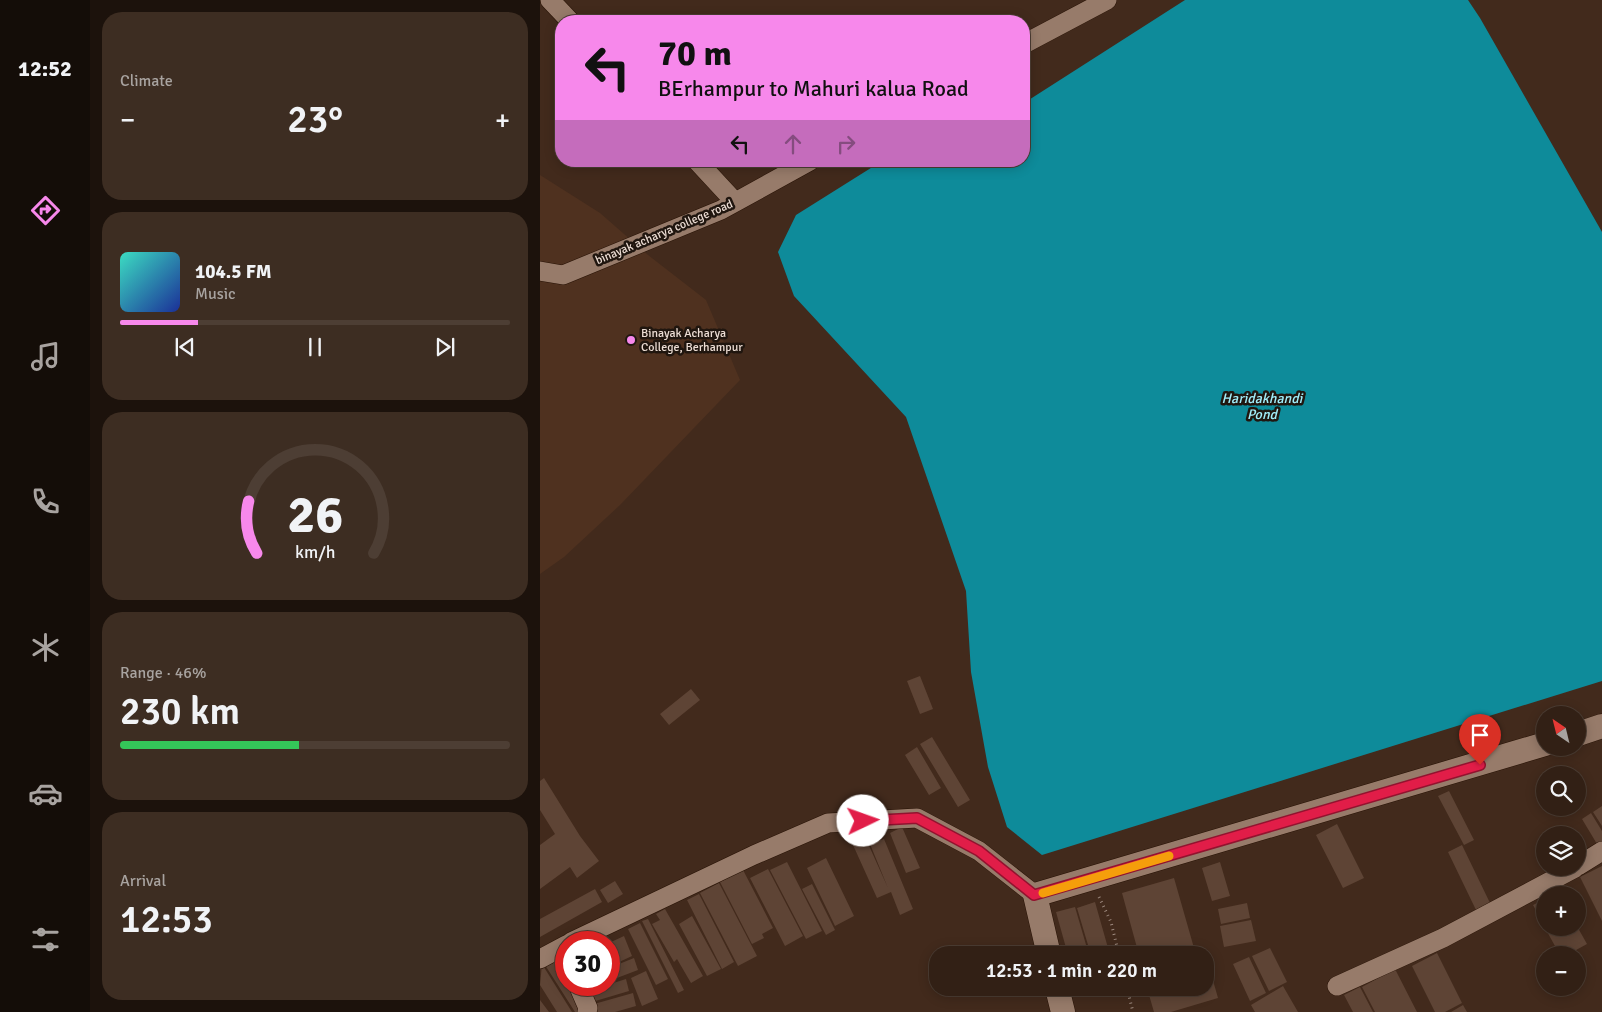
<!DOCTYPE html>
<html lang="en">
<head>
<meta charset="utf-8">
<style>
	body { margin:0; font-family:Signika,sans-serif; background:#3d2d22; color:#f1f3f6; height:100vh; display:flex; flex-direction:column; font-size:19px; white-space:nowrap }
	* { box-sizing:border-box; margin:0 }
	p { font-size:16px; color:#a8a3a0 }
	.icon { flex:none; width:28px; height:28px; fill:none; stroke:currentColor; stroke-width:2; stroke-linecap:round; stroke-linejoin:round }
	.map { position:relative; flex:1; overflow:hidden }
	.side { display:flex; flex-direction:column; gap:12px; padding:12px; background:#1c120c; width:450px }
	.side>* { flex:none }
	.guide { position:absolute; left:15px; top:15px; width:475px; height:152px; border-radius:20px; box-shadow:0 2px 12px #0003,0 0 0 1px #4d3e34; background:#f788eb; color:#111; overflow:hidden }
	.needle { width:32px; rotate:325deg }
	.tools { position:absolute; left:996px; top:706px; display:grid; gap:10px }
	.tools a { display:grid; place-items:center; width:50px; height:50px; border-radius:50%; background:#322015; box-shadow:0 2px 12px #0003,0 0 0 1px #4d3e34; font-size:25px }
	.speed { position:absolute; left:15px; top:931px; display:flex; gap:10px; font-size:25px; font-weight:700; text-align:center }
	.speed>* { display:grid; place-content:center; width:65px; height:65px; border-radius:50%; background:#322015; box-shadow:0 2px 12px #0003,0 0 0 1px #4d3e34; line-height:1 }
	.speed .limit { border:8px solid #d22; background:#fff; color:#111 }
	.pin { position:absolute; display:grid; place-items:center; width:42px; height:42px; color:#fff; margin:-51px -21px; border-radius:50% 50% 50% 0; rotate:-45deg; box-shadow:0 0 5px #0007 }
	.pin .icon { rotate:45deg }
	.me { position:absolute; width:55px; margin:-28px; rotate:87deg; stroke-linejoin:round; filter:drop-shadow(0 0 4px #0008) }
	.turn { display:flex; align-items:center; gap:18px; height:105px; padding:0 20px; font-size:22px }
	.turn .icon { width:65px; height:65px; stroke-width:2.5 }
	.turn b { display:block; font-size:35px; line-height:42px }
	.lanes { display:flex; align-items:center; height:48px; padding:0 20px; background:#0003; justify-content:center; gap:25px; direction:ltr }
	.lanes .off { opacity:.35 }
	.big { font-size:38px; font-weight:600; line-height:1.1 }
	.side .tile { flex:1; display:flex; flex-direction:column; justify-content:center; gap:8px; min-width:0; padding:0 18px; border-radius:20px; background:#3d2d22 }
	.side .dial { align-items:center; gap:0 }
	.dial svg { height:130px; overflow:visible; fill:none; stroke:#4d3e34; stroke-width:7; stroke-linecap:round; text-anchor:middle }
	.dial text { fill:#f1f3f6; stroke:none }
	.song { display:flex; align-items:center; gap:15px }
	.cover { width:60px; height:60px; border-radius:8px; background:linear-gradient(135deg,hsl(170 70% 55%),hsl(230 70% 35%)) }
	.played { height:5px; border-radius:2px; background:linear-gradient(90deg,#f788eb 20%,#4d3e34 20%) }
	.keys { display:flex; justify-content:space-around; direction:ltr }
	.heat { display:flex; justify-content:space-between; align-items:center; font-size:28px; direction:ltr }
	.charge { height:8px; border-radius:4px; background:linear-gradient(90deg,#34c759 46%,#4d3e34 0) }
	.trip { position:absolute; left:389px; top:946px; width:285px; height:50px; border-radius:20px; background:#322015; box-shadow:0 2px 12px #0003,0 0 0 1px #4d3e34; font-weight:600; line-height:50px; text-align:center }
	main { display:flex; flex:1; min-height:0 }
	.dock { display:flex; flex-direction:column; width:90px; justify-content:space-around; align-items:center; background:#140d08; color:#a8a3a0 }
	.dock .icon { width:35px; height:35px }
	.dock .on { color:#f788eb }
	.dock b { font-size:22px; color:#f1f3f6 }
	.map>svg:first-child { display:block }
	.built { fill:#4f311f }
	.water { fill:#0e8b9a }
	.building { fill:#5e4435 }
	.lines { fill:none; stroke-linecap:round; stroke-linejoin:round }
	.minor-casing { stroke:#271205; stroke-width:20 }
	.tertiary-casing { stroke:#271205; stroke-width:25 }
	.path { stroke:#9d897e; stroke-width:3; stroke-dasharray:1 4; stroke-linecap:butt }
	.minor { stroke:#977b6a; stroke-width:19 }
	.tertiary { stroke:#977b6a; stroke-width:24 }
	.route-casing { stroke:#92132f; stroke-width:12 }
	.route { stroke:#e11d48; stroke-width:9 }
	.slow { stroke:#f59e0b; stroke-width:9 }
	.poi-dot { fill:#f788eb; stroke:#20160f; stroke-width:2 }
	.labels { text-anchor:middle; stroke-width:5; stroke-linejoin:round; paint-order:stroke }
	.street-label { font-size:12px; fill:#ecddd4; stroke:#20160f }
	.poi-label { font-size:12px; fill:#ecddd4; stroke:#20160f; text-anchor:start }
	.water-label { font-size:14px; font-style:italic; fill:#a1eefa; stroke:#20160f }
</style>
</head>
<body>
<main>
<nav class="dock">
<b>12:52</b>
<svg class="icon on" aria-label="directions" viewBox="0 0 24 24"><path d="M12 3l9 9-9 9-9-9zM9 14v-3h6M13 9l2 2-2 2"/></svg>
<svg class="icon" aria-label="music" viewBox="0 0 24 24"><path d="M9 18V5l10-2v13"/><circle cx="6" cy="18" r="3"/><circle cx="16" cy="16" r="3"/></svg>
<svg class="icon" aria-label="phone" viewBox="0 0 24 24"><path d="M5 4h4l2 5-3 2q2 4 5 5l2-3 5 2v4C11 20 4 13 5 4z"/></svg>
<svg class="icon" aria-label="climate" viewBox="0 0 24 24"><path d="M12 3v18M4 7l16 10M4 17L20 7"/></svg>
<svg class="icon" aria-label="car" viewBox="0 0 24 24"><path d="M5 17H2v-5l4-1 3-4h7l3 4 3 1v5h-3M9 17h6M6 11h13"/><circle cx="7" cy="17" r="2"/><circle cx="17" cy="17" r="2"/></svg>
<svg class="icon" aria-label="filters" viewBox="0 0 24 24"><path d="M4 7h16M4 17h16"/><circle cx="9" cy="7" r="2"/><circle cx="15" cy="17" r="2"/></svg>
</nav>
<section class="side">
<div class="tile"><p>Climate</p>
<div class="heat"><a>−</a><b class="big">23°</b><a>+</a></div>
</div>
<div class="tile">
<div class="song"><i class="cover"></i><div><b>104.5 FM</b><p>Music</p></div></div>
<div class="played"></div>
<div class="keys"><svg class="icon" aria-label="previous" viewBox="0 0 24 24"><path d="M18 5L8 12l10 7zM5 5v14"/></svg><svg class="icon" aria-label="pause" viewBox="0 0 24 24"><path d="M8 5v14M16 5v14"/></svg><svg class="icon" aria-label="next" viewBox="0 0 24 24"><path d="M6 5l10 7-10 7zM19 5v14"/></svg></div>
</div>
<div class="tile dial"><svg viewBox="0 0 100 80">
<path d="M14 69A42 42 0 1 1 86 69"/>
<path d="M14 69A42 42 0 0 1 9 37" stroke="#f788eb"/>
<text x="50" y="56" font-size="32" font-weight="700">26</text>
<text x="50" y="72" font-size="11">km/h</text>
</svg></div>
<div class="tile"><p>Range · 46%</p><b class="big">230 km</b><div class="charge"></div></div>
<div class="tile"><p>Arrival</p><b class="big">12:53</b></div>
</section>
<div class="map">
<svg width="1062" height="1012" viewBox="0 0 1062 1012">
	<rect width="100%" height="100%" fill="#422a1c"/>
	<path class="built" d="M0 175 60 213 108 255 166 300 200 380 80 505 24 557 0 574Z"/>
	<path class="water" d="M645 0H928L940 18 1062 232V681L502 855 467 827 448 767 431 672 426 591 366 417 254 296 238 252 256 215 342 161H484V103Z"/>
	<path class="building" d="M380 676 393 709 380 714 367 681Z
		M151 689 160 700 129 725 120 714Z
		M392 737 430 800 418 807 380 744Z
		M377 747 401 788 389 795 365 755Z
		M4 778 40 836 59 861 37 878 30 867 0 889V845L15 834 0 810V781Z
		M909 791 934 840 924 845 898 796Z
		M1062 806V826L1053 812Z
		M1051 813 1062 831V848L1060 849 1042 819Z
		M797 824 824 878 803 888 776 835Z
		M362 827 380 868 366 873 350 833Z
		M326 839 348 888 330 844 344 839 373 909 360 915 351 892 337 898 313 845Z
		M922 845 950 903 936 910 908 852Z
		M286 858 314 916 295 926 267 868Z
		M247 862 282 931 266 939 230 870Z
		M680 862 690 896 672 901 662 868Z
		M1062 866V921L1040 877Z
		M202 868 233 928 222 934 224 938 212 944 180 882Z
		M228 869 263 936 245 946 210 878Z
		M634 878 656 955H599L582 893Z
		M75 881 83 894 68 903 60 890Z
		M179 883 217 956 198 966 160 893Z
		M272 884 295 930 286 935 262 889Z
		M55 889 62 902 0 937V919Z
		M159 894 194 962 182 969 147 900Z
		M1005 899V927L993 905Z
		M555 902 570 955H551L537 908Z
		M707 903 710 918 681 924 678 909Z
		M535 907 549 955H528L516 912Z
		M125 909 163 976 151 983 137 959 134 962 112 924 120 920 116 914Z
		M152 916 181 969 167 976 139 924Z
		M108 919 144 990 138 993 102 921Z
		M711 920 716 941 684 947 680 926Z
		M100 923 128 979 116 985 88 929Z
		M1005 928H1038L1047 944 1027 955H1020Z
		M84 936 92 956 77 963 69 943Z
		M69 947 76 963 69 966Z
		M730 948 747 982 729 991 712 956Z
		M897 953 922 1003 905 1012H895L872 966Z
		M17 957 26 976V985H31L41 1010 39 1012H35L5 965Z
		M709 957 726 993 710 1001 693 964Z
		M94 958 98 970 69 981V968Z
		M2 964 32 1012H17L0 985Z
		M855 969 877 1012H835L822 987Z
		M670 970 678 998 631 1012H614L607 988H665V971Z
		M106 971 118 999 102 1006 91 978Z
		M86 979 89 991 52 1002 48 991Z
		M743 986 758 1012H715L711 1005Z
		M820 987 833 1012H813L804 995Z
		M93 993 96 1006 75 1012H56L54 1004Z
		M0 1000 9 1012H0Z
		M923 1005 927 1012H911Z"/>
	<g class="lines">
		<defs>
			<path id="minor" d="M10 0 30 21
				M484 44 567 0
				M157 161 195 202
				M0 271 23 275 181 210 270 161
				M1038 866 1062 851
				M31 942 214 855 288 823 377 818 439 851 495 895
				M0 959 26 945
				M38 985 48 1008 47 1012
				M797 986 903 938 1035 868"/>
			<path id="tertiary" d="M1038 734 1062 726
				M509 955 495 895 1005 744
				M517 988 523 1012"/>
		</defs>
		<use href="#minor" class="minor-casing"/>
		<use href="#tertiary" class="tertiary-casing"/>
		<path class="path" d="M559 897 571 922 579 955
			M587 988 593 1012"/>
		<use href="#minor" class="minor"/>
		<use href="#tertiary" class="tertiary"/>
	</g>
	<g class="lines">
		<defs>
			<path id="route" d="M323 821 377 818 439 851 494 895 940 765"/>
		</defs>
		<use href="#route" class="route-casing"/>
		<use href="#route" class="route"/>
		<path class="slow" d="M503 893 629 856"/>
	</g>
	<circle class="poi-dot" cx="91" cy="340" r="5"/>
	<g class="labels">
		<g class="street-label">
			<text transform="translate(124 232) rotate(-23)" y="4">binayak acharya college road</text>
		</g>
		<g class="poi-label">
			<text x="101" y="337">Binayak Acharya<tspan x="101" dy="14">College, Berhampur</tspan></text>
		</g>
		<g class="water-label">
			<text x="722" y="403">Haridakhandi<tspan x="722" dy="16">Pond</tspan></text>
		</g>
	</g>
</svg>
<div class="tools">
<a><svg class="needle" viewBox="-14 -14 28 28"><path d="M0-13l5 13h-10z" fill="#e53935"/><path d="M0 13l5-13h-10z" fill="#a8a3a0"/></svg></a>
<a><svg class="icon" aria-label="search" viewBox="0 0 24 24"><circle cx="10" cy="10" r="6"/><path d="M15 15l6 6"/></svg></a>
<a><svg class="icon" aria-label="layers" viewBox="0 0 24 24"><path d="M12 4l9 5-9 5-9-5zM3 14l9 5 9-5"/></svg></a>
<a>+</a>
<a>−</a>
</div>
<div class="speed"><div class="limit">30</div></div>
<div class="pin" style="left:940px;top:765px;background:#d93025"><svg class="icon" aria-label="arrive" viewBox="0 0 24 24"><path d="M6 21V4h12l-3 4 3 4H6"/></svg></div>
<svg class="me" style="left:323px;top:821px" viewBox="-20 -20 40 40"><circle r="19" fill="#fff"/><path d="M0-13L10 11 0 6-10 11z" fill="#e11d48"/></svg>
<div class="trip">12:53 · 1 min · 220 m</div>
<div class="guide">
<div class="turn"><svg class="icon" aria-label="left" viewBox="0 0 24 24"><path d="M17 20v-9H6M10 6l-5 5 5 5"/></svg><div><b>70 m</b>BErhampur to Mahuri kalua Road</div></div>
<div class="lanes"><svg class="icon" aria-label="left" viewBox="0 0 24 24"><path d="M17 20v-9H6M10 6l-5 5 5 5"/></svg><svg class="icon off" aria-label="ahead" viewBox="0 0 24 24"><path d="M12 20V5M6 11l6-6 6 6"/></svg><svg class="icon off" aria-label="right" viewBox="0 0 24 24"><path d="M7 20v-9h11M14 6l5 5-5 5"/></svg></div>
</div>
</div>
</main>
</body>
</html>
